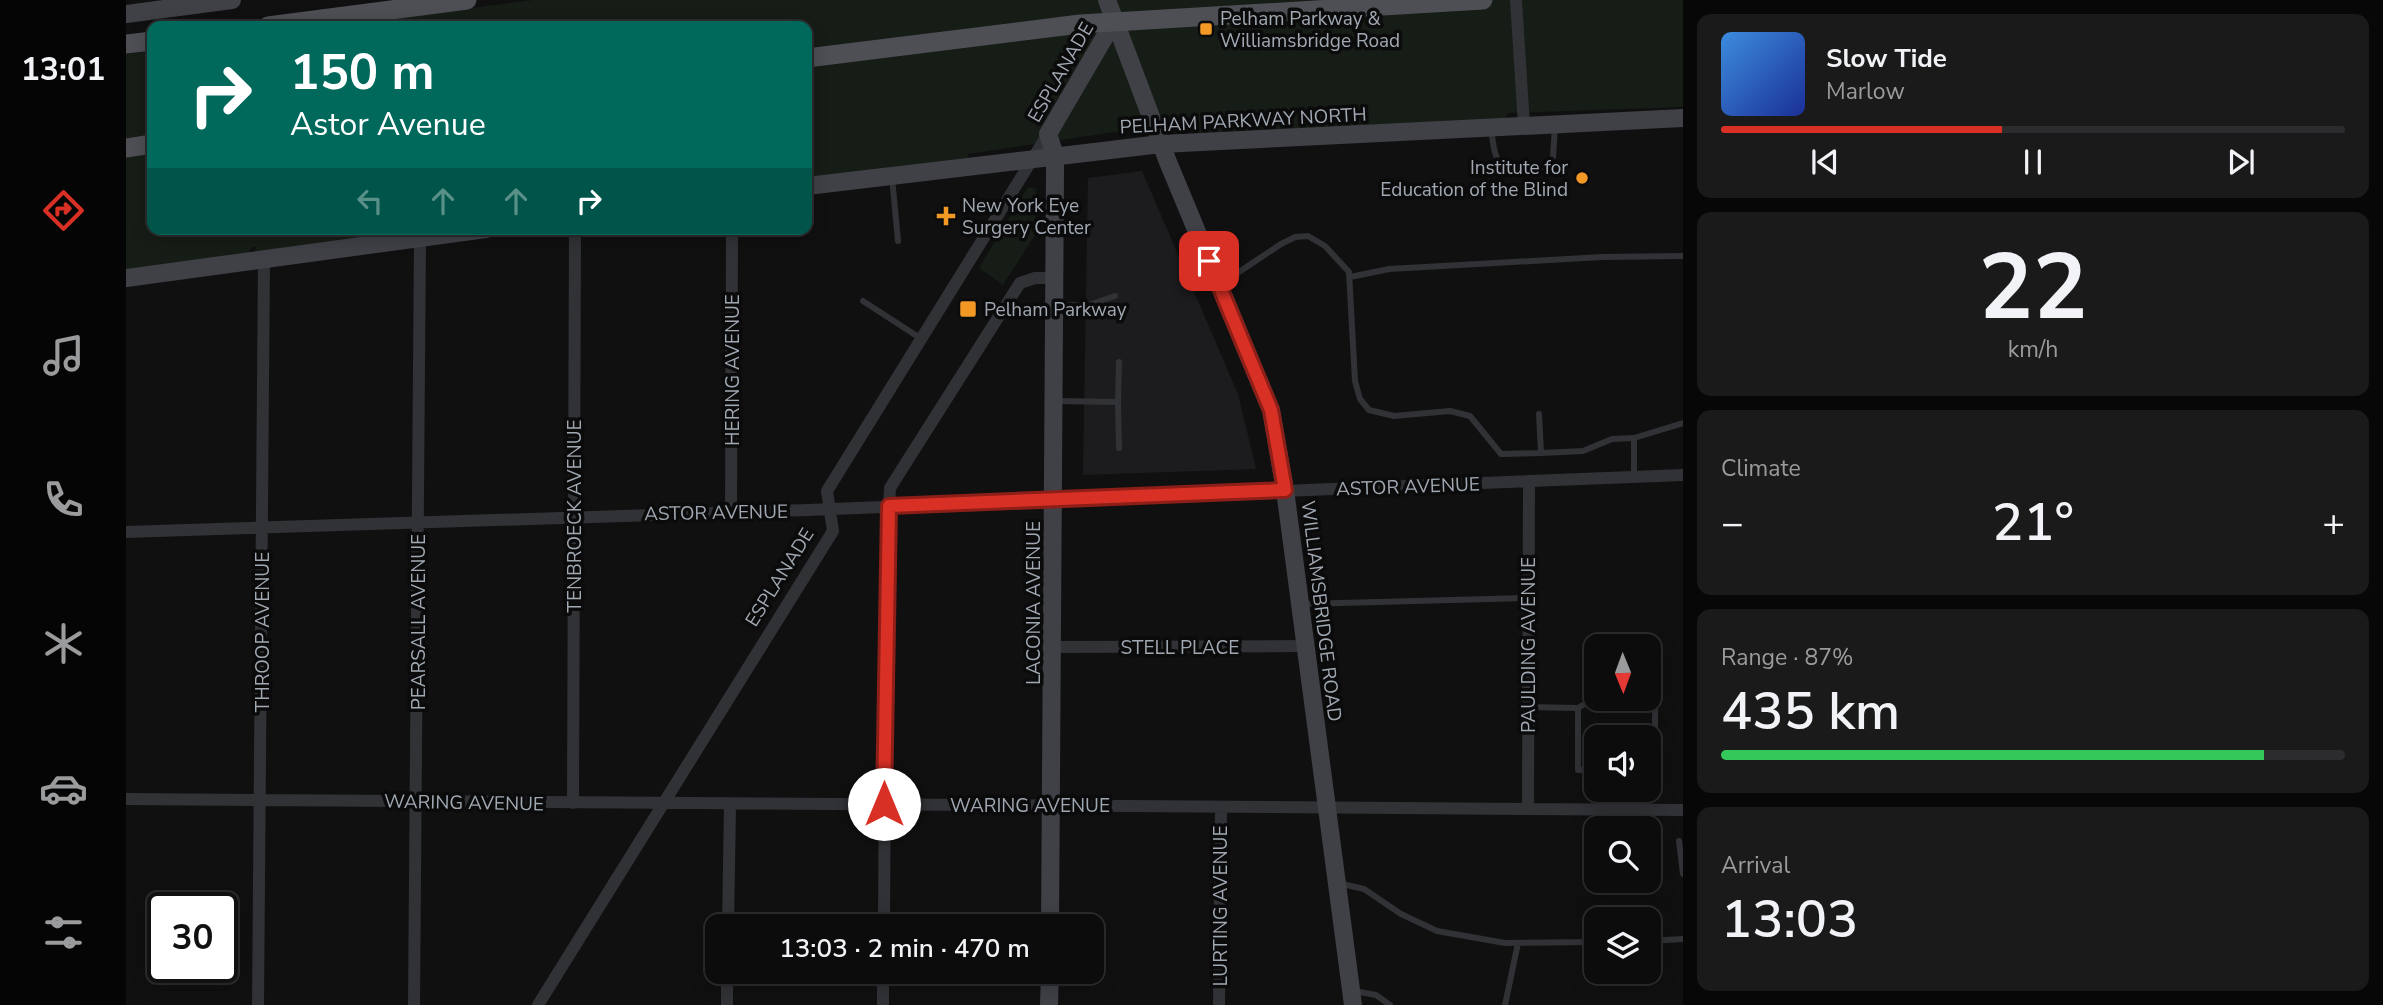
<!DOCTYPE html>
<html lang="en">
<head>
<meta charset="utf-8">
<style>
	body { margin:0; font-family:"Nunito Sans",sans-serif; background:#1a1a1b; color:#f1f3f6; height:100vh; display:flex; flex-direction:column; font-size:26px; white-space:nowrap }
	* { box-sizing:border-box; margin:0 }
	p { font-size:23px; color:#9a9b9d }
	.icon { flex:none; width:38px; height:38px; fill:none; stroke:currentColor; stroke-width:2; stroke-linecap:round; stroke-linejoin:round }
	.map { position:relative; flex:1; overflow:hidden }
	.sheet { display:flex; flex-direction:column; gap:14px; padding:14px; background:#070707; width:700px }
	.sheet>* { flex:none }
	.top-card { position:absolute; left:21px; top:21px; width:665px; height:214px; border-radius:14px; box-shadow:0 4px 18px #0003,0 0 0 2px #2c2c2e; background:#00695c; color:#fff; overflow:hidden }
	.needle { width:46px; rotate:179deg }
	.tools { position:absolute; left:1458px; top:634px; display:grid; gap:14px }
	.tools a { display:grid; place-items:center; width:77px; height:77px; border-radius:14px; background:#0c0c0d; box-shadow:0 4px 18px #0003,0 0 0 2px #2c2c2e; font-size:35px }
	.speed { position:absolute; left:21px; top:892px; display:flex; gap:14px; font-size:35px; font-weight:700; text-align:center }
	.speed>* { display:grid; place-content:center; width:91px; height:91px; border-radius:50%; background:#0c0c0d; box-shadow:0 4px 18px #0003,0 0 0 2px #2c2c2e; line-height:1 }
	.speed .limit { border:4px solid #111; border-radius:10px; background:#fff; color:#111 }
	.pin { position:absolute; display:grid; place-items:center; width:60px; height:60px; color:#fff; margin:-30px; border-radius:14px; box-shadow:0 4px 10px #0006 }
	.me { position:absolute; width:77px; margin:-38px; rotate:0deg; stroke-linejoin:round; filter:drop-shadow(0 0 5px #0008) }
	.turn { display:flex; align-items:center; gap:24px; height:147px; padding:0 28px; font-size:32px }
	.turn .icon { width:91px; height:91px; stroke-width:2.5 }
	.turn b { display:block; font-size:49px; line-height:60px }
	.lanes { display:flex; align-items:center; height:66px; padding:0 28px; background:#0003; justify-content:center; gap:35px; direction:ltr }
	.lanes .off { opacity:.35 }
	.big { font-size:52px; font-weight:600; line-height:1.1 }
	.sheet .widget { flex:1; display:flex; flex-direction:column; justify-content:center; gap:10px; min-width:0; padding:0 24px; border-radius:14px; background:#1a1a1b }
	.sheet .dial { align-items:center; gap:0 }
	.dial b { font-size:91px; line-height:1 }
	.song { display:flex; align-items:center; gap:21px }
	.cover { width:84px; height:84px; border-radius:10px; background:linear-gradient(135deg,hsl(210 70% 55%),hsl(230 70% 35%)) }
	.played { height:7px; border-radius:4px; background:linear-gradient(90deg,#d93025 45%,#2c2c2e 45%) }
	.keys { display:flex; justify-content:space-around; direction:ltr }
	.heat { display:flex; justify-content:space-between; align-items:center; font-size:38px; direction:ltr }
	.charge { height:10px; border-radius:5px; background:linear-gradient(90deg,#34c759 87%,#2c2c2e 0) }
	.trip { position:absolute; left:579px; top:914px; width:399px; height:70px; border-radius:14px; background:#0c0c0d; box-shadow:0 4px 18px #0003,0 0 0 2px #2c2c2e; font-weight:600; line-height:70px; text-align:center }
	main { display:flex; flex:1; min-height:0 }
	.dock { display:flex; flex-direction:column; width:126px; justify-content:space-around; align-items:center; background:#050505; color:#9a9b9d }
	.dock .icon { width:49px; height:49px }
	.dock .selected { color:#d93025 }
	.dock b { font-size:32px; color:#f1f3f6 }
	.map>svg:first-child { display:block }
	.built { fill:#1c1c1e }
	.green { fill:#161c16 }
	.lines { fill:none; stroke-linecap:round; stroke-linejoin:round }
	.lane { stroke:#313236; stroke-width:6 }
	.street { stroke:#313236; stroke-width:12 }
	.secondary { stroke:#3f4146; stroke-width:18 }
	.primary { stroke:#4d4f55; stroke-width:19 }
	.route-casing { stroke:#8d1f18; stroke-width:18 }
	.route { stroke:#d93025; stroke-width:12 }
	.poi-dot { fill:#f49825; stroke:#0b0b0c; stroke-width:2.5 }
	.labels { text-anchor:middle; stroke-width:7; stroke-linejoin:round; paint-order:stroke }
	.poi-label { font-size:19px; fill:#a0a8b2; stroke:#0b0b0c; text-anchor:start }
	.street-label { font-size:19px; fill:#a0a8b2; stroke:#0b0b0c }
</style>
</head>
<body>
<main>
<nav class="dock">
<b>13:01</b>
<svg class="icon selected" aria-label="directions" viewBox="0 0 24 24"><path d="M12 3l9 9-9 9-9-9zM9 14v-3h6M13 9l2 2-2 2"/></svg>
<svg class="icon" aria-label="music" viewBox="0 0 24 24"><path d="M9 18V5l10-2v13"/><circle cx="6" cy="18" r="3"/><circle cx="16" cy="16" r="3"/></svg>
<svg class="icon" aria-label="phone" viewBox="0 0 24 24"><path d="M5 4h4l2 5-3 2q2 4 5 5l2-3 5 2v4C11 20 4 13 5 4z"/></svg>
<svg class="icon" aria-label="climate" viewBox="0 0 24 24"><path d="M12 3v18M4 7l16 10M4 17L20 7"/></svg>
<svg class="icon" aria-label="car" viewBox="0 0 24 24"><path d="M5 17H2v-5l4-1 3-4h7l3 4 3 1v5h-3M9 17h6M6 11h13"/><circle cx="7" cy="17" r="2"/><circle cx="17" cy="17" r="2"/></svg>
<svg class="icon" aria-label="filters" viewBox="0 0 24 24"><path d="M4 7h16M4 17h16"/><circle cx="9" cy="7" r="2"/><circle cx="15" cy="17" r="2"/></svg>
</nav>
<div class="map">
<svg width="1557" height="1005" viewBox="0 0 1557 1005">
	<rect width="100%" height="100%" fill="#101011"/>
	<path class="built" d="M1016 171 1112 394 1130 469 957 475 962 178Z"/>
	<path class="green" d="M407 0H1557V107L1382 113 1378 119 1073 134 1071 128 996 131 842 154V158L681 179V26H209Z
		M26 51V229H305L128 253 130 247H126L123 253 0 270V54Z
		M902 187 910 189 909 235 877 285 853 268Z"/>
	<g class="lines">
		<path class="lane" d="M1365 129C1367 140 1367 153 1373 162 1386 182 1416 172 1427 157L1429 126
			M766 177 772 241
			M1224 277 1263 269 1476 257 1557 256
			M1095 284 1155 244 1169 237 1182 236 1199 246 1223 272 1229 381 1234 399 1243 410 1268 416 1324 411 1344 416 1375 454 1415 453
			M737 301 794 338
			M931 305H963L989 296
			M930 401 992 402 993 362
			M992 402 993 448
			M1413 414 1415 453 1457 451 1486 439 1508 438V477
			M1508 438 1557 423
			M1177 604 1403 598
			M1402 707 1452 708 1465 700 1529 701V770H1522
			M1452 708V770H1470
			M1553 841 1557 874
			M1212 883 1238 889 1275 914 1311 931 1379 943 1470 942
			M1522 941 1557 939
			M1228 991 1250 995 1264 1005
			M1379 1005 1392 943"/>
		<path class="street" d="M1390 0 1398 126
			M605 511 606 229
			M0 532 682 510 1557 475
			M928 647 1180 646
			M0 799 1557 810
			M447 803 449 229
			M1402 809 1403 481
			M602 926 604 804
			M758 926 760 570 764 488 894 283 909 278H929
			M132 1005 138 259
			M288 1005 294 239
			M412 1005 707 531 701 491 922 134
			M601 1005V971
			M757 1005V971
			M1093 1005 1095 807"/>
		<path class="secondary" d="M981 0 1042 162 1145 410 1159 490 1227 1005
			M0 14 106 0
			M681 186 1035 144 1557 118
			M0 278 360 229
			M924 926 929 172V155L922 134 988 21
			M923 1005 924 971"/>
		<path class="primary" d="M142 26 341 0
			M0 44 26 41
			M681 58 954 24 1357 0
			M0 148 26 144"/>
	</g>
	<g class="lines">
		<defs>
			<path id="route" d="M758 804 763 506 1159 490 1145 410 1083 261"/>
		</defs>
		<use href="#route" class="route-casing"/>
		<use href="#route" class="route"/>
	</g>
	<g class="poi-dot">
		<rect x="1073" y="22" width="14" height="14" rx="3.5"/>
		<circle cx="1456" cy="178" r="7"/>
		<path d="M816.5 205.5h7v7h7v7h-7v7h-7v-7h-7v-7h7z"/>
		<rect x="833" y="300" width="18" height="18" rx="3.5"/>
	</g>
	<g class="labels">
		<g class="poi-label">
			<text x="1094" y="25">Pelham Parkway &amp;<tspan x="1094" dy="22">Williamsbridge Road</tspan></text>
			<text x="1442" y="174" text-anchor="end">Institute for<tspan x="1442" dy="22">Education of the Blind</tspan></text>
			<text x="836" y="212">New York Eye<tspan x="836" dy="22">Surgery Center</tspan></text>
			<text x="858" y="316">Pelham Parkway</text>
		</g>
		<g class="street-label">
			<text transform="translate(934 72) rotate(-60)" y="7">ESPLANADE</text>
			<text transform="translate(1117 120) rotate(-3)" y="7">PELHAM PARKWAY NORTH</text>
			<text transform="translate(606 370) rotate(-90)" y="7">HERING AVENUE</text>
			<text transform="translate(1282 486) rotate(-2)" y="7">ASTOR AVENUE</text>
			<text transform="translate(590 512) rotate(-1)" y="7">ASTOR AVENUE</text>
			<text transform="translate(448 516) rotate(-90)" y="7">TENBROECK AVENUE</text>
			<text transform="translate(653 577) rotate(-58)" y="7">ESPLANADE</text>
			<text transform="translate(907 603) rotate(-90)" y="7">LACONIA AVENUE</text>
			<text transform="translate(1196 611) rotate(83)" y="7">WILLIAMSBRIDGE ROAD</text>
			<text transform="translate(292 622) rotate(-90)" y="7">PEARSALL AVENUE</text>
			<text transform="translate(136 632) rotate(-90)" y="7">THROOP AVENUE</text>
			<text transform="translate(1402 645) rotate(-90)" y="7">PAULDING AVENUE</text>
			<text x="1054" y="654">STELL PLACE</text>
			<text transform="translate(338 802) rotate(1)" y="7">WARING AVENUE</text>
			<text x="904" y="812">WARING AVENUE</text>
			<text transform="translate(1094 906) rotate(-90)" y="7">LURTING AVENUE</text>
		</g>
	</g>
</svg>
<div class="tools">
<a><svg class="needle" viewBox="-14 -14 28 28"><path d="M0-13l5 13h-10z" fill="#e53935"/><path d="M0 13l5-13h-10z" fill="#9a9b9d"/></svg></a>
<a><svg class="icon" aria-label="sound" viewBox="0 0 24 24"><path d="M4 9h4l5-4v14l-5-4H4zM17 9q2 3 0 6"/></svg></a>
<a><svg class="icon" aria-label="search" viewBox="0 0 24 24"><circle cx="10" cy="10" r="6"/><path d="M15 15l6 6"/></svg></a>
<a><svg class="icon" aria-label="layers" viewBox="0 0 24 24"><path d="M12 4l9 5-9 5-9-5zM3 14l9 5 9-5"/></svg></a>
</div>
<div class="speed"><div class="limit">30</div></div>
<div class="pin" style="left:1083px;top:261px;background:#d93025"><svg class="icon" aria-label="arrive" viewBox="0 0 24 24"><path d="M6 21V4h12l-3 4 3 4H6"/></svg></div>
<svg class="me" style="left:758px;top:804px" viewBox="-20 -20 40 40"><circle r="19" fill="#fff"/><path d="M0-13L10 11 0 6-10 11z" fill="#d93025"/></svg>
<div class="trip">13:03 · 2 min · 470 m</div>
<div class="top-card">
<div class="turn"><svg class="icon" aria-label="right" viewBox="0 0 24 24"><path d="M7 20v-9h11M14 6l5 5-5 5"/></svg><div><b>150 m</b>Astor Avenue</div></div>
<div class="lanes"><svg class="icon off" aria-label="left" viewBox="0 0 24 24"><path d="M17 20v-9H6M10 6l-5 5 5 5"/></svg><svg class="icon off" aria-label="ahead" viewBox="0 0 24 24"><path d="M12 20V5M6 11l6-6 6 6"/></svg><svg class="icon off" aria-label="ahead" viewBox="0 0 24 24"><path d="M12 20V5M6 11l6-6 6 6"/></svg><svg class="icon" aria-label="right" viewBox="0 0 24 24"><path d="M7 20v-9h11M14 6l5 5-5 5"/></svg></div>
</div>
</div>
<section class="sheet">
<div class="widget">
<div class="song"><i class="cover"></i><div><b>Slow Tide</b><p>Marlow</p></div></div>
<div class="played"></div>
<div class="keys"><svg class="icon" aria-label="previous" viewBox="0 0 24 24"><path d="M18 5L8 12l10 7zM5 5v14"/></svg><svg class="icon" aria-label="pause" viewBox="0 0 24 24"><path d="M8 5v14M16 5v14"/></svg><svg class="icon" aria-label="next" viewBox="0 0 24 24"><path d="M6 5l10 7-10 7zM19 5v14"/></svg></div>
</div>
<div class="widget dial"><b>22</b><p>km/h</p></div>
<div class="widget"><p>Climate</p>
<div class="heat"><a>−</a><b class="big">21°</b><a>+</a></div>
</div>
<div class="widget"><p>Range · 87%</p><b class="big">435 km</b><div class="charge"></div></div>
<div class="widget"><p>Arrival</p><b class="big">13:03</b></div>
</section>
</main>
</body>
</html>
